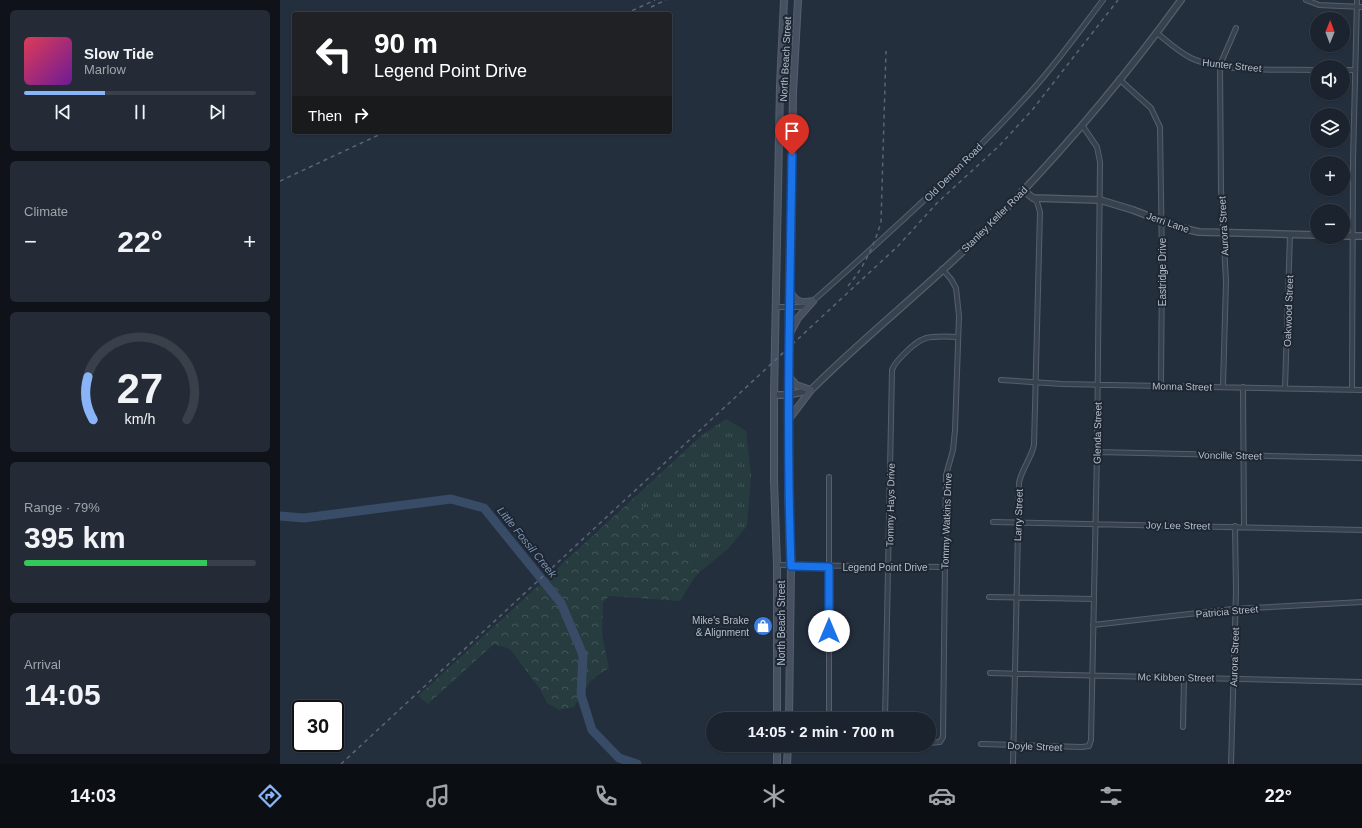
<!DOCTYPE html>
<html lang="en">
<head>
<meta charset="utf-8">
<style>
	body { margin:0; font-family:Helvetica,sans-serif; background:#242b36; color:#f1f3f6; height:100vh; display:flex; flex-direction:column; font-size:15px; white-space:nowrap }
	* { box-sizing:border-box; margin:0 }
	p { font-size:13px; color:#a0a4aa }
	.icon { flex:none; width:22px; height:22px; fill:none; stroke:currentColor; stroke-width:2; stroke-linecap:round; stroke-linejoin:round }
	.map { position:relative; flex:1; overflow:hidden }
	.details { display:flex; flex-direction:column; gap:10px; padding:10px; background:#0f1319; width:280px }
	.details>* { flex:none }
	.top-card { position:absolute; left:12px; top:12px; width:380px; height:122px; border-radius:4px; box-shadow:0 1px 3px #0004,0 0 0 1px #39404a; background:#202124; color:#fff; overflow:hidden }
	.needle { width:26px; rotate:1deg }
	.buttons { position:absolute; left:1030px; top:12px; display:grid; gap:8px }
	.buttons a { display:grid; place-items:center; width:40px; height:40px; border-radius:50%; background:#1b232e; box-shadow:0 1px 3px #0004,0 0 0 1px #39404a; font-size:20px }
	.speed { position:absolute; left:12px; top:700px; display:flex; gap:8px; font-size:20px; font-weight:700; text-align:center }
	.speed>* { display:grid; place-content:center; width:52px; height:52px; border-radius:50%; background:#1b232e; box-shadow:0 1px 3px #0004,0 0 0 1px #39404a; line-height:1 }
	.speed .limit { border:2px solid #111; border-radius:6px; background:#fff; color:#111 }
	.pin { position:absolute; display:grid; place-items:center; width:34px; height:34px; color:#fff; margin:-41px -17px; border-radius:50% 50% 50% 0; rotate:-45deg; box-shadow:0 0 4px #0007 }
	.pin .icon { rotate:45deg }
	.me { position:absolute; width:44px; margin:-22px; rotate:0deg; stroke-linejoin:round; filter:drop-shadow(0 0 3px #0008) }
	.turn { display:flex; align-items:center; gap:14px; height:84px; padding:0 16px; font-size:18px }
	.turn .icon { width:52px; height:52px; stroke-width:2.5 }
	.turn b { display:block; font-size:28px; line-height:34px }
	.then { display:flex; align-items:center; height:38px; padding:0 16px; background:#0003; gap:8px; font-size:15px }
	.big { font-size:30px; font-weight:700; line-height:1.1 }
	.details .widget { flex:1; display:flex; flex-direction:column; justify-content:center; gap:6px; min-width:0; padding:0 14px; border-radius:6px; background:#242b36 }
	.details .dial { align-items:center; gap:0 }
	.dial svg { height:104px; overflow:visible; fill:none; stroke:#39404a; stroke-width:7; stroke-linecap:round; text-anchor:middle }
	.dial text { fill:#f1f3f6; stroke:none }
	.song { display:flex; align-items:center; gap:12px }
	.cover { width:48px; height:48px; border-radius:6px; background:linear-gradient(135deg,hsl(350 70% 55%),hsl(280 70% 35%)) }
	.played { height:4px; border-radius:2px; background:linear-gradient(90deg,#8ab4f8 35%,#39404a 35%) }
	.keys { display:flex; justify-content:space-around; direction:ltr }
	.heat { display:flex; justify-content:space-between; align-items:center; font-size:22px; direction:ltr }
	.charge { height:6px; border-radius:3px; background:linear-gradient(90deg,#34c759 79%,#39404a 0) }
	.trip { position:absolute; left:426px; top:712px; width:230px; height:40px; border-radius:20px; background:#1b232e; box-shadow:0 1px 3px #0004,0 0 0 1px #39404a; font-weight:700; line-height:40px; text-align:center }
	.tabs { display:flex; height:64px; justify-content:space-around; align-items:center; background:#0b0e12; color:#a0a4aa }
	.tabs .icon { width:28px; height:28px }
	.tabs .active { color:#8ab4f8 }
	.tabs b { font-size:18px; color:#f1f3f6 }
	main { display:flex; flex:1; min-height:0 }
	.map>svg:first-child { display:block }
	.grass { fill:url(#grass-tufts) }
	.forest { fill:url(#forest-crowns) }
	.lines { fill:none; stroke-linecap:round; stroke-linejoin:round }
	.river { stroke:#394c67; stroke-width:9 }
	.minor-casing { stroke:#565f6c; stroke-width:6 }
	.tertiary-casing { stroke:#565f6c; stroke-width:8 }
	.secondary-casing { stroke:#565f6c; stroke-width:8 }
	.minor { stroke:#38414e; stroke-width:4 }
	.tertiary { stroke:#38414e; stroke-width:5.5 }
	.secondary { stroke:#465061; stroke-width:6 }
	.rail { stroke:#5a6575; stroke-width:1.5; stroke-dasharray:4 4; stroke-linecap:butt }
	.route-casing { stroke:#114b97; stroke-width:10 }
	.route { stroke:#1a73e8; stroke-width:7 }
	.labels { text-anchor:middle; stroke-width:4; stroke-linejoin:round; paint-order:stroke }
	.street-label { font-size:10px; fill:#b4bcc9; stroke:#1d2633 }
	.poi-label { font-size:10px; fill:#b4bcc9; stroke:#1d2633; text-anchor:end }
	.water-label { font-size:11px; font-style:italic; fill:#7c92b1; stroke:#1d2633 }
</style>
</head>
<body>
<main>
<section class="details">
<div class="widget">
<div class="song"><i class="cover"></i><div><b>Slow Tide</b><p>Marlow</p></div></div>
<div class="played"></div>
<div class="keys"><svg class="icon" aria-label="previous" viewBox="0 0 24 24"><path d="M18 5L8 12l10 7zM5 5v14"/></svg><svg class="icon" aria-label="pause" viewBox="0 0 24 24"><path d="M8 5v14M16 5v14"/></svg><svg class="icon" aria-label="next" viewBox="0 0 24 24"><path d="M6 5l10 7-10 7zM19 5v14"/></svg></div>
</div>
<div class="widget"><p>Climate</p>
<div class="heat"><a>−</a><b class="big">22°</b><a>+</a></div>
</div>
<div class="widget dial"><svg viewBox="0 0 100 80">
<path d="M14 69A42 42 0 1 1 86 69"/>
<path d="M14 69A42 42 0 0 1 10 36" stroke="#8ab4f8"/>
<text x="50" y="56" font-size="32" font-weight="700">27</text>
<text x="50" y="72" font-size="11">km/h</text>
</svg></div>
<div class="widget"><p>Range · 79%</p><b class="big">395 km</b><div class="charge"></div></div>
<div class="widget"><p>Arrival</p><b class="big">14:05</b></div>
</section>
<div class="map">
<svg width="1082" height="764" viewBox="0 0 1082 764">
	<defs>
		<pattern id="grass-tufts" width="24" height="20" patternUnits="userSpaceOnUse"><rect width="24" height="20" fill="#263c3f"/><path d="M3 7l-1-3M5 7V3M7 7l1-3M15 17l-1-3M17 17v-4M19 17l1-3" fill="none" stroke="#435659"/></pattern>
		<pattern id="forest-crowns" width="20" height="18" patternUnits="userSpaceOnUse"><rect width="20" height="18" fill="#263c3f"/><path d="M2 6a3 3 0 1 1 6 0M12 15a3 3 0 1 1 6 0" fill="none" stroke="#435659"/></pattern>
	</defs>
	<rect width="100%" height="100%" fill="#242f3e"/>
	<path class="grass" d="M446 419 466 431 471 475 467 526 448 549 422 570 354 498 422 435Z"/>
	<path class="forest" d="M354 498 422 570 414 578 400 601 329 596 323 603 322 635 329 668 311 680 294 707 279 710 267 703 260 689 230 649 214 644 148 704 138 696Z"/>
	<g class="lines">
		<path class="river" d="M0 516 24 518 171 499 204 508 281 603 303 655 301 695 312 730 339 758 357 764"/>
		<defs>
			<path id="minor" d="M1026 0 1039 5 1082 7
				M877 33C888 42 899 52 911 58 943 73 1002 69 1037 70
				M1063 70H1075
				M839 79 871 108 880 127 882 261 881 385
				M496 307H522L533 301C606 236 680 170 746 97 774 67 798 33 823 0
				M721 380 782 384 1082 390
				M943 386 946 281 941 189 940 65 956 28
				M963 387 964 526
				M1005 388 1010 234
				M1072 390 1073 161 1077 0
				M817 452 1082 458
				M549 477V719
				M713 522 1082 530
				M497 565 664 567
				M709 597 814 599
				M813 625 953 609 1082 602
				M710 673 1082 682
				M605 719 612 370C614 364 619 359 623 355 643 334 650 336 678 337
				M903 727 904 677
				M649 743 660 742 663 737 666 475 673 450 675 430 679 316 676 288 671 279 662 269
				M701 744 802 747 809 746 811 740 817 452 820 162 817 147 802 125
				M733 764 739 483C741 470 751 459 754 445L760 212 757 202 753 198
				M951 764 956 591 955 526"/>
			<path id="tertiary" d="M743 190 753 198 820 200 853 210 897 227 919 232 1037 235
				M1063 236H1082
				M494 395H508L531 390C584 337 644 290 698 237 772 164 840 84 901 0"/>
			<path id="secondary" d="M511 293C517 303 523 303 533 301
				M510 333 518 318 533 301
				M509 377 516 385 531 390 509 419
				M497 719V565L494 480V395L500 86 504 0
				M509 719 511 566 508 487V395L513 92 518 0
				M497 745V764
				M507 764 508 745"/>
		</defs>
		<use href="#minor" class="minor-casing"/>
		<use href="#tertiary" class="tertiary-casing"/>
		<use href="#secondary" class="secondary-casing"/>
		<use href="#minor" class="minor"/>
		<use href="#tertiary" class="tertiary"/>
		<use href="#secondary" class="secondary"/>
		<path class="rail" d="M371 7 386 0
			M345 14 375 0
			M0 181 105 132
			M568 286C584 267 594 246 601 222L606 51
			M61 764 618 246 657 203 720 145 753 109 838 0"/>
	</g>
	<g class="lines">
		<defs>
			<path id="route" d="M512 155C510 292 506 429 511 566L549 567V631"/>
		</defs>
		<use href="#route" class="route-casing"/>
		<use href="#route" class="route"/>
	</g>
	<defs>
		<symbol id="shop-disc" viewBox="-11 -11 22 22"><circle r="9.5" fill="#3f7fe0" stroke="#1d2633"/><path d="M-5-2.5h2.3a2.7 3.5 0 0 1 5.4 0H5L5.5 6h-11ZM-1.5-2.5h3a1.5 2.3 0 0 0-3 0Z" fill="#fff"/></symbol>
	</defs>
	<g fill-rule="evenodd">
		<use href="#shop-disc" x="472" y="615" width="22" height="22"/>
	</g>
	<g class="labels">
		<g class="street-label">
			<text transform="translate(505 59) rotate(-87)" y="4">North Beach Street</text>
			<text transform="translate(952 65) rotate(6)" y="4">Hunter Street</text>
			<text transform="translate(673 172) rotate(-45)" y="4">Old Denton Road</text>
			<text transform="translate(714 219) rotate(-45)" y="4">Stanley Keller Road</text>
			<text transform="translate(888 222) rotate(19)" y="4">Jerri Lane</text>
			<text transform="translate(943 226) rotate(-93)" y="4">Aurora Street</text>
			<text transform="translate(882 272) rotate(-90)" y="4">Eastridge Drive</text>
			<text transform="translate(1008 311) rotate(-88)" y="4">Oakwood Street</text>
			<text transform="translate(902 386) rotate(1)" y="4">Monna Street</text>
			<text transform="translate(817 433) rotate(-89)" y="4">Glenda Street</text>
			<text transform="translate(950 455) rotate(1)" y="4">Voncille Street</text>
			<text transform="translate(610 505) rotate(-89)" y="4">Tommy Hays Drive</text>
			<text transform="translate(738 515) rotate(-88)" y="4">Larry Street</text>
			<text transform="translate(666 521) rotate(-88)" y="4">Tommy Watkins Drive</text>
			<text transform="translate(898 525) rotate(1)" y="4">Joy Lee Street</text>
			<text x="605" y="571">Legend Point Drive</text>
			<text transform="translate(947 611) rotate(-5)" y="4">Patricia Street</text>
			<text transform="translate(501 623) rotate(-90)" y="4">North Beach Street</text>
			<text transform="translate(954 657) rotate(-88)" y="4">Aurora Street</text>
			<text transform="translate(896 677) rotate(1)" y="4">Mc Kibben Street</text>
			<text transform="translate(755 746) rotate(2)" y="4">Doyle Street</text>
		</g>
		<g class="poi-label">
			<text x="469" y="624">Mike's Brake<tspan x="469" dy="12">&amp; Alignment</tspan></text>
		</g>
		<g class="water-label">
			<text transform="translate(247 542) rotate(51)" y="4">Little Fossil Creek</text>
		</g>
	</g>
</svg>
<div class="buttons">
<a><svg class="needle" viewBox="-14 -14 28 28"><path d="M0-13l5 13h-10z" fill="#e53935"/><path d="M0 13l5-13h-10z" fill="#a0a4aa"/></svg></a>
<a><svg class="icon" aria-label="sound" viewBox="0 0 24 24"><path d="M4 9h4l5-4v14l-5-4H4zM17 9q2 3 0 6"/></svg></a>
<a><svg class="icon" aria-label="layers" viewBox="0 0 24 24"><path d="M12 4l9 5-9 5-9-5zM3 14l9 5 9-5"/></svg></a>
<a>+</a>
<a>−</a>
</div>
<div class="speed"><div class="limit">30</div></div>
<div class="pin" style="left:512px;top:155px;background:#d93025"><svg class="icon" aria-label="arrive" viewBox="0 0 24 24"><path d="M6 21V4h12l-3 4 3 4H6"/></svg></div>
<svg class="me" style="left:549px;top:631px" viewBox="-20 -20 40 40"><circle r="19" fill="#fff"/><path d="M0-13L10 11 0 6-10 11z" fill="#1a73e8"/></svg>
<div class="trip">14:05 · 2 min · 700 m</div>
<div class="top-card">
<div class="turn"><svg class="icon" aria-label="left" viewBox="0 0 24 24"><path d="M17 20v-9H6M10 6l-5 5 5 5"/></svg><div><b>90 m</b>Legend Point Drive</div></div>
<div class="then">Then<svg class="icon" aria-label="right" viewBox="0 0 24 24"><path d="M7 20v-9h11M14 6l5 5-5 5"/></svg></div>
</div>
</div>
</main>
<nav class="tabs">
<b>14:03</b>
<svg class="icon active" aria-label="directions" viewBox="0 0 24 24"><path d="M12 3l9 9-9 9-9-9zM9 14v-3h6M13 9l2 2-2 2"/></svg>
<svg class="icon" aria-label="music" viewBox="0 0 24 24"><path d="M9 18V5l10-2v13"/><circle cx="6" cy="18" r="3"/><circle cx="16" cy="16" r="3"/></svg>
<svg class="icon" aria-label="phone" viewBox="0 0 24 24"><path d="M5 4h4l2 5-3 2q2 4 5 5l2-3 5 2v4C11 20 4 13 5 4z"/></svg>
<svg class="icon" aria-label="climate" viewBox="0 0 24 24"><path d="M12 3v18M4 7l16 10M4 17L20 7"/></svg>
<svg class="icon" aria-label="car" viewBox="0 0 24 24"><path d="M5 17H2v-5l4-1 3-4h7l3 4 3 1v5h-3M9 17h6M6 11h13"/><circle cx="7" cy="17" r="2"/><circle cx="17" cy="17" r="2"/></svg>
<svg class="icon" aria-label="filters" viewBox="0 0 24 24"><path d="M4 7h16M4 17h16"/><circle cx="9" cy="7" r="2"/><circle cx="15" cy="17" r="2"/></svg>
<b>22°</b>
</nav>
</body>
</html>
